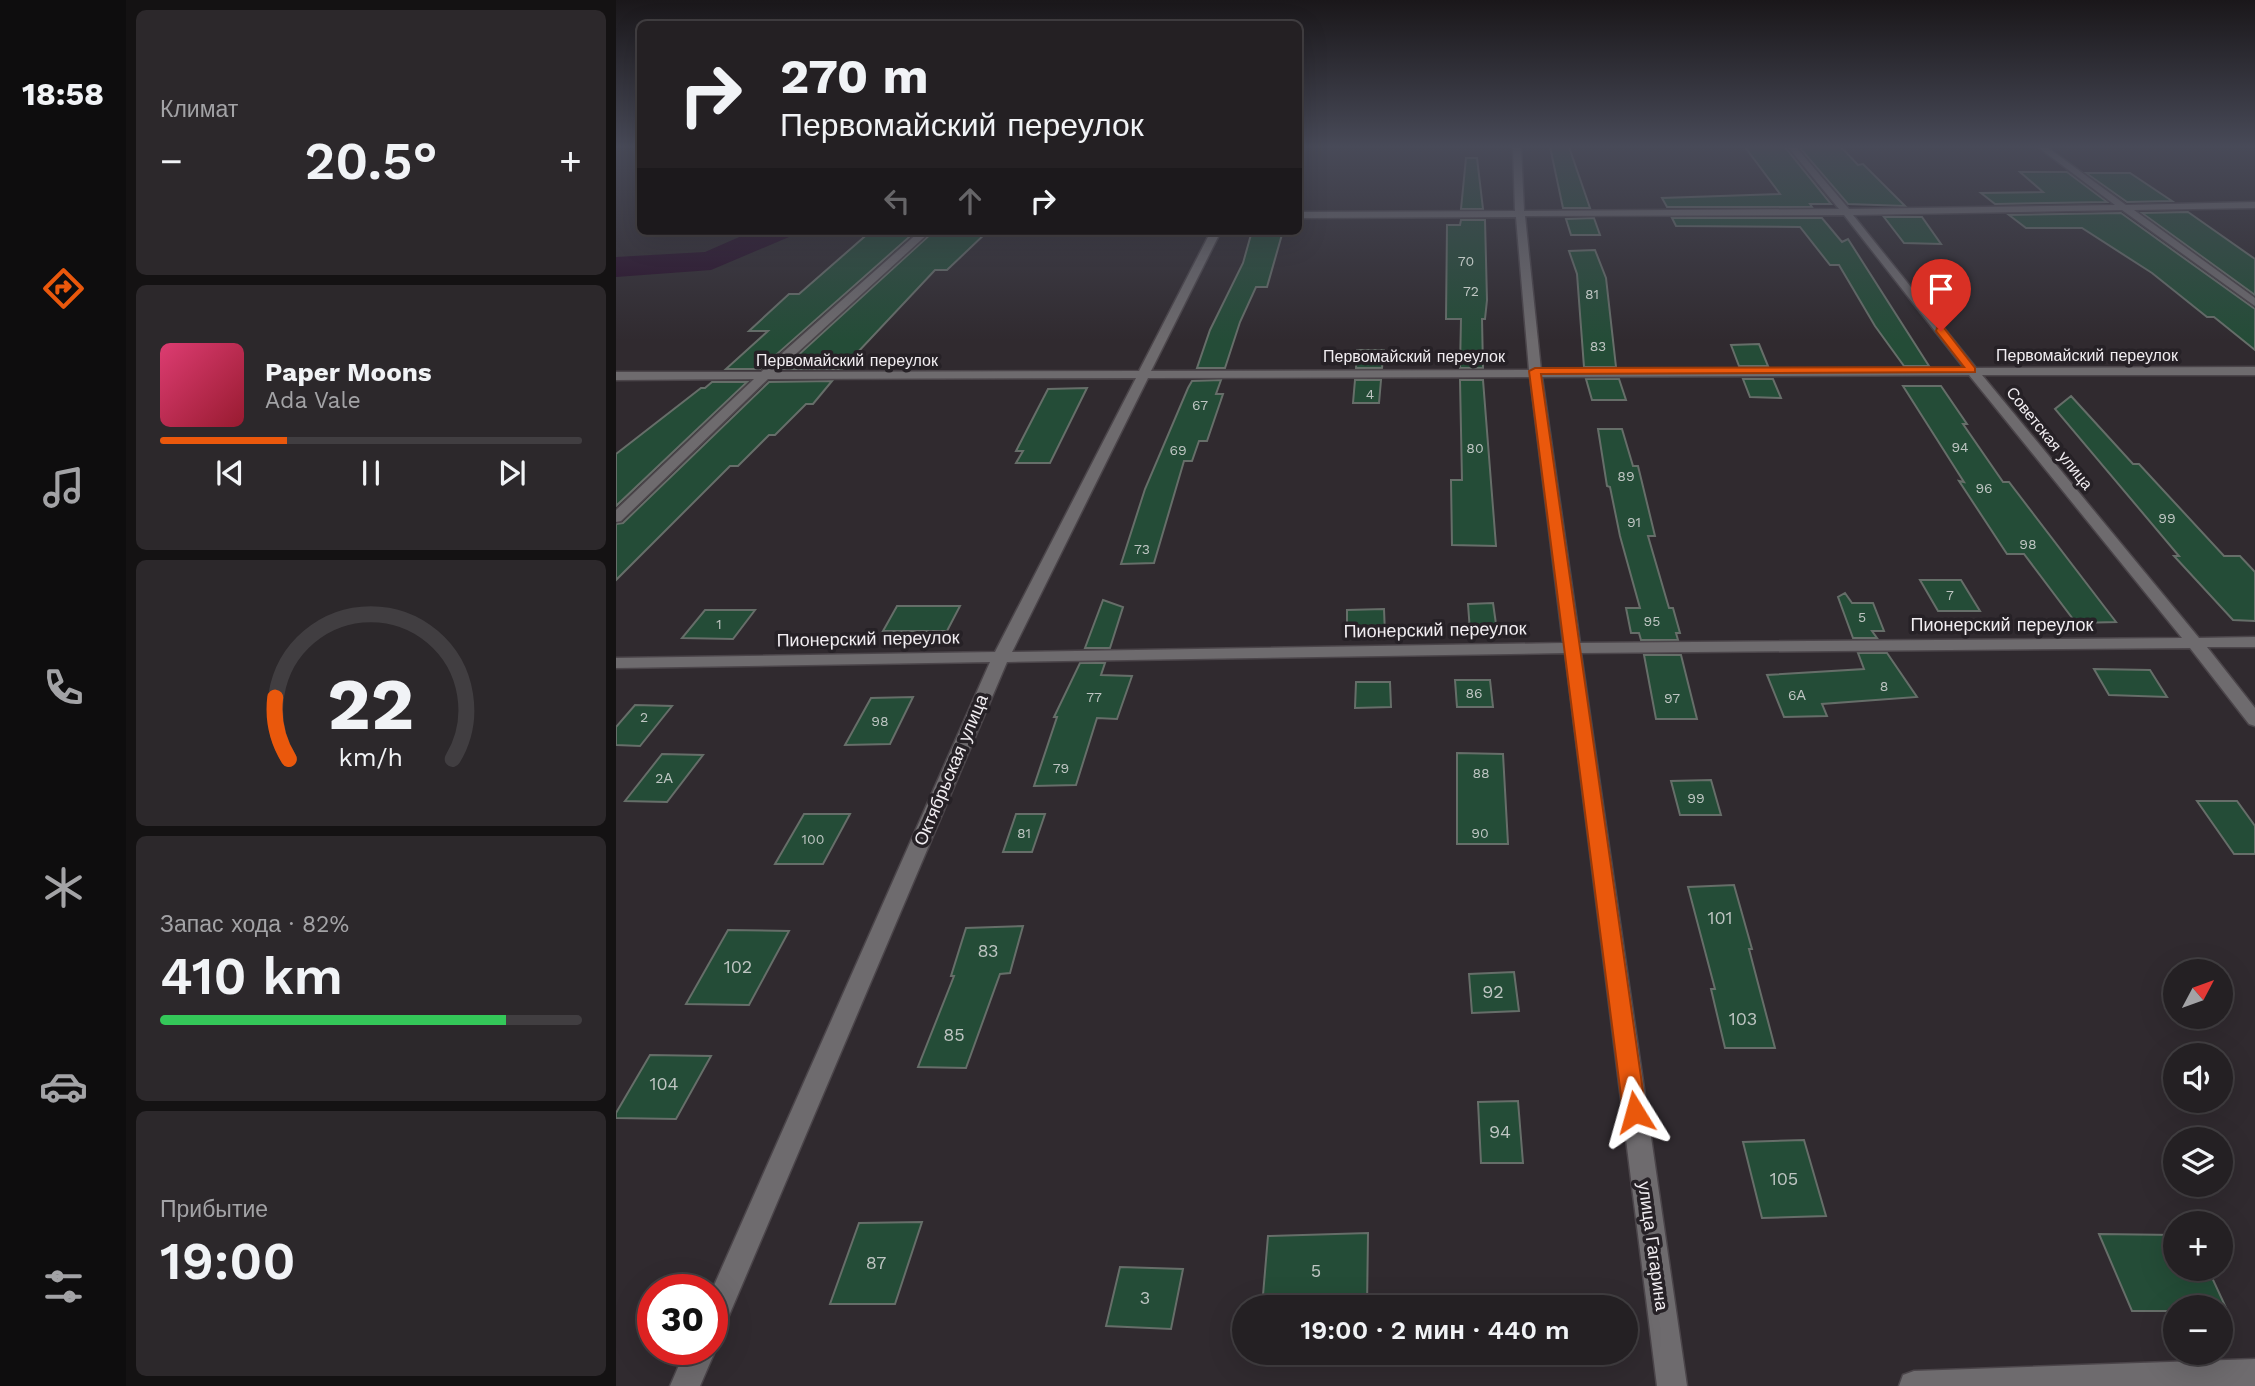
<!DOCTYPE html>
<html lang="ru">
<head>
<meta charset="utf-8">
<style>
	body { margin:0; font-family:"Work Sans",sans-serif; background:#2c282b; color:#f1f3f6; height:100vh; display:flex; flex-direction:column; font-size:26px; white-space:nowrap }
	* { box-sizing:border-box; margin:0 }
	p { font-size:23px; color:#a3a3a6 }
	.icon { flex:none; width:38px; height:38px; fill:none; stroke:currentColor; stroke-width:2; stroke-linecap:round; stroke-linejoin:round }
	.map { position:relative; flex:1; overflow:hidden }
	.panel { display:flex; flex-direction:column; gap:10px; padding:10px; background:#141213; width:490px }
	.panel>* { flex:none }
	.guide { position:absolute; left:21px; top:21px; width:665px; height:214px; border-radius:10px; box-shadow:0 7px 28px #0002,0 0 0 2px #413e41; background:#242023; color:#f1f3f6; overflow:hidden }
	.needle { width:46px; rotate:49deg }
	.controls { position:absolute; left:1547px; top:959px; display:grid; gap:14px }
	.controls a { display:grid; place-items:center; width:70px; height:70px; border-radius:50%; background:#242023; box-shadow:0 7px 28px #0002,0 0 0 2px #413e41; font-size:35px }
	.speed { position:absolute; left:21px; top:1274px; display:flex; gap:14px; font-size:35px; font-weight:700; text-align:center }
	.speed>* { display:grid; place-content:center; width:91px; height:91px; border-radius:50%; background:#242023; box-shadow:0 7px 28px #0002,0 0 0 2px #413e41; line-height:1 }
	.speed .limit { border:10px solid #d22; background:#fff; color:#111 }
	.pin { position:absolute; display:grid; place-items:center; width:60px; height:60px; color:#fff; margin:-72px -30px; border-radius:50% 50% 50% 0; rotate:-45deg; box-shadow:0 0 7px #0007 }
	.pin .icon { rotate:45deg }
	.me { position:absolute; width:77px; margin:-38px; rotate:352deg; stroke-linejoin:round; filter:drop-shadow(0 0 5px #0008) }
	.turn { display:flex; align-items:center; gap:24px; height:147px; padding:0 28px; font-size:32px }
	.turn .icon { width:91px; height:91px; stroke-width:2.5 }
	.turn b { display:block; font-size:49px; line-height:60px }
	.lanes { display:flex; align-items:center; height:66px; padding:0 28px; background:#0003; justify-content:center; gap:35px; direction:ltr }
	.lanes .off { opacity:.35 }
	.big { font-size:52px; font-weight:600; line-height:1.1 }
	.panel .card { flex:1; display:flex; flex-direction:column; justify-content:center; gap:10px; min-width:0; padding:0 24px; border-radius:10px; background:#2c282b }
	.panel .dial { align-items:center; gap:0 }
	.dial svg { height:182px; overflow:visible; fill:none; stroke:#413e41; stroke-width:7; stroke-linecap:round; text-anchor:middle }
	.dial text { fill:#f1f3f6; stroke:none }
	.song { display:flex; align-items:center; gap:21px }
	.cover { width:84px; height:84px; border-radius:10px; background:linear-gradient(135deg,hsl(340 70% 55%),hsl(350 70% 35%)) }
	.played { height:7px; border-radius:4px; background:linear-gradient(90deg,#ea580c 30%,#413e41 30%) }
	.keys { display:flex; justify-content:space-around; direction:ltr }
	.heat { display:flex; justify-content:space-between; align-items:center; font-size:38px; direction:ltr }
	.charge { height:10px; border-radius:5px; background:linear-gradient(90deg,#34c759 82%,#413e41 0) }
	.trip { position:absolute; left:616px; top:1295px; width:406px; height:70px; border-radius:35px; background:#242023; box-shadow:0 7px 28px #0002,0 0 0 2px #413e41; font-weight:600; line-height:70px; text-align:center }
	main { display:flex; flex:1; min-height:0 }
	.menu { display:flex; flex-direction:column; width:126px; justify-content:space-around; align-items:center; background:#0e0d0e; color:#a3a3a6 }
	.menu .icon { width:49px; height:49px }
	.menu .active { color:#ea580c }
	.menu b { font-size:32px; color:#f1f3f6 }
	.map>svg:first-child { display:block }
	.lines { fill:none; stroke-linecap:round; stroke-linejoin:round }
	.river { fill:#270d27; fill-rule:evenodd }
	.building { fill:#244c37; stroke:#666e69; stroke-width:2 }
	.minor-casing { stroke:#4b454a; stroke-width:3 }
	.minor { fill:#6e6b6e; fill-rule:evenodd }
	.route { fill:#ea580c; stroke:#983908; stroke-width:2 }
	.labels { text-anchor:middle; stroke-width:7; stroke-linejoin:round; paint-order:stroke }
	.number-label { font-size:14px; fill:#bec5c2 }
	.far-street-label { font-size:16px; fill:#f1edf1; stroke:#262126 }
	.street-label { font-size:18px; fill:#f1edf1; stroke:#262126 }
	.near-number-label { font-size:18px; fill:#bec5c2 }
</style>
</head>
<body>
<main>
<nav class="menu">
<b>18:58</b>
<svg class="icon active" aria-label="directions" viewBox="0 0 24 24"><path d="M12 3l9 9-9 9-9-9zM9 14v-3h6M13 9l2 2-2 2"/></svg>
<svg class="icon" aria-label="music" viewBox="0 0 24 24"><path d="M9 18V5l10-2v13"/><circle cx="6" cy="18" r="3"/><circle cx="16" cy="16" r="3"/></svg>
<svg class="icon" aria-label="phone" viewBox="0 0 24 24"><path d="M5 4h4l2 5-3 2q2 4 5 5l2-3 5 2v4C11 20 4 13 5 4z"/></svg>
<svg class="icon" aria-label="climate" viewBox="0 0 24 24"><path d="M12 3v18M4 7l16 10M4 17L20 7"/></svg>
<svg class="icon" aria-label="car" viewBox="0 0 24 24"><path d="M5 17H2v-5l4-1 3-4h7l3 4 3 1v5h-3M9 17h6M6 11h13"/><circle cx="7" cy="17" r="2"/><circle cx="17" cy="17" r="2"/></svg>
<svg class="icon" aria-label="filters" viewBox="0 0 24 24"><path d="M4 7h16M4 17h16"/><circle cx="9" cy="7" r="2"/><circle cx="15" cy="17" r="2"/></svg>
</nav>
<section class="panel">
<div class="card"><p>Климат</p>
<div class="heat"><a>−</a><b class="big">20.5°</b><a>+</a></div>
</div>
<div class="card">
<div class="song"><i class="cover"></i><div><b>Paper Moons</b><p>Ada Vale</p></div></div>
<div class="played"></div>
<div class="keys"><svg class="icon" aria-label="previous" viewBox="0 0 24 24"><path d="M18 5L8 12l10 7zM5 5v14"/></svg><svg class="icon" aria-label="pause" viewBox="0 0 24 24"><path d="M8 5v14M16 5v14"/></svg><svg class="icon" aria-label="next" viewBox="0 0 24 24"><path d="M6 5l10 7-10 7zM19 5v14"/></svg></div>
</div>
<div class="card dial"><svg viewBox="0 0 100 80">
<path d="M14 69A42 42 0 1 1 86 69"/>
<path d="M14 69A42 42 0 0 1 8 42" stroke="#ea580c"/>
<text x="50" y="56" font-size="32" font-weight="700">22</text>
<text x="50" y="72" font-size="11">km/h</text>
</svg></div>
<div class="card"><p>Запас хода · 82%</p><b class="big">410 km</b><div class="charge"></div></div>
<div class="card"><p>Прибытие</p><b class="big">19:00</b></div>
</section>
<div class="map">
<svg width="1639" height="1386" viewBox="0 0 1639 1386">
	<rect width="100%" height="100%" fill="#302a2f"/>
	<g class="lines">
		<path class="river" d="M137 231H177L173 237 95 270 0 277V257L89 252Z"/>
	</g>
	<path class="building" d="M934 147H953L974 208H947Z
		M1129 147H1169L1215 204H1194L1196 207H1051L1046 198 1164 194Z
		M1183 147H1225L1242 165 1247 164 1289 206 1232 204Z
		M850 158H861L867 209H845Z
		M1404 172H1451L1491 202 1379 204 1365 193 1427 192Z
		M1470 173H1514L1556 201 1511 202Z
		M1572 212 1639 259V295L1526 213Z
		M1505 213 1639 309V350L1598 317H1591L1536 273 1466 228H1410L1393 215Z
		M1268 217H1306L1325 244 1288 243Z
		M978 218 984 235H955L950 219Z
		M1056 218H1206L1226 242 1232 239 1313 366H1288L1259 326 1223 265H1214L1184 227 1060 226Z
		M845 220H869L871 300 869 319H866L867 368H844L845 319H830L831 225H844Z
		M255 231H300L144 369H110L152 331H133L173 294H183Z
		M318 231H372L331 270H319L226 369H167Z
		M636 231H667L651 287H640L624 322 609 368H581L594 330 627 263Z
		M979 250 990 278 1000 367H968L961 274 953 251Z
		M1143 344 1152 366H1123L1115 345Z
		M741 350H768L766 368H740Z
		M970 379H1003L1010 400H976Z
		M1127 379H1157L1165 398 1134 397Z
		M605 380 600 394H607L591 441H583L576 461H568L538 563 505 564 529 489 572 388 576 381Z
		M739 380H765L763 403H737Z
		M844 380H867L880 546 836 545 835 480H846Z
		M216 381 197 404H190L159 435H153L122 466H114L0 580V524L7 523 153 382Z
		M96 382H131L0 506V454L85 388H89Z
		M1287 386H1325L1351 424H1347L1387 482H1393L1500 622 1460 623 1408 554H1391L1343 481 1348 482Z
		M471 388 434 463H400L407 451H400L432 389Z
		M1455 396 1517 464H1523L1608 556H1624L1639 572V621L1617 620 1558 556H1563L1439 409Z
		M982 429H1006L1017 466H1022L1039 536H1032L1053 608H1057L1064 633H1060L1062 640H1025L1023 633H1015L1010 608H1024L1004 536 994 487 991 486Z
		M1304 580H1345L1364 611H1322Z
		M1229 593 1236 603H1257L1268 631H1256L1261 638H1237L1222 597Z
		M487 600 507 607 494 648H469Z
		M877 603 881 631H854L852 604Z
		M281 606H344L331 631H267Z
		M768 609 769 634 731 635V610Z
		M89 610H139L117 639 66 638Z
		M1242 653H1271L1301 697 1206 704 1211 716 1168 717 1151 675 1248 669Z
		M1028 655H1065L1081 719H1040Z
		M464 663H489L485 675 516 676 501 719 481 718 460 785 418 786 441 717H438Z
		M1478 669 1534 670 1551 697 1493 695Z
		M839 680H874L877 707H841Z
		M740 682H774L775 707 739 708Z
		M297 697 274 744 229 745 255 698Z
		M19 705 56 706 24 746 0 745V727Z
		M841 753 887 754 892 844H841Z
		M46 754 87 755 51 802 9 801Z
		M1095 780 1105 815H1064L1055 781Z
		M1581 801H1621L1639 826V854H1618Z
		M188 814H234L207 864H159Z
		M400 814H429L416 852H387Z
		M1118 885 1136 949H1133L1159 1048H1109L1095 989H1099L1072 887Z
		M407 926 394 973 384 974 350 1068 302 1067 338 976H335L350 928Z
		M112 930 173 931 133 1005 70 1004Z
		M898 972 903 1011 856 1013 853 974Z
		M34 1055 95 1056 60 1119 0 1118V1113Z
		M902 1101 907 1163H865L862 1102Z
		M1188 1140 1210 1216 1146 1218 1127 1142Z
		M306 1222 279 1304H214L243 1223Z
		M752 1233 751 1307H646L652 1236Z
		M1483 1234 1559 1235V1269H1592L1612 1312H1605V1307H1559V1311H1516Z
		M504 1267 567 1269 555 1329 490 1326Z"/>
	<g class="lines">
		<defs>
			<path id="minor" d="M897 147H905L908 211 1223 209 1172 147H1180L1233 209 1499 205 1422 147H1431L1510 205 1639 202V208L1518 210 1639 298V306L1506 210 1237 215 1360 368 1639 367V375H1366L1583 638 1639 637V647H1591L1639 708V726L1633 724 1574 648 965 653 1071 1386H1041L949 653 391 662 106 1332 96 1336V1290L374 662 0 668V658L379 652 520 378 152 379 5 521 0 522V510L138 379 0 380V372H145L304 231H315L160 372 523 371 595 231H605L535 371 913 370 900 217 682 218V212L899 211ZM1228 215 1348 368 925 370 909 216ZM1353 375 1566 638 964 643 926 377ZM914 377 947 643 396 652 532 378Z
				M96 1341 100 1349 84 1386H54L70 1349H96Z
				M1639 1359V1386H1283L1287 1375 1298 1371Z"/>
		</defs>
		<use href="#minor" class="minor-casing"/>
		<use href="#minor" class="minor"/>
	</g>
	<linearGradient id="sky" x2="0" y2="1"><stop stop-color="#1a171a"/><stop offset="0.43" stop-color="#484a58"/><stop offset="1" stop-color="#484a58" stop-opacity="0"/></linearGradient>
	<rect width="1639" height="341" fill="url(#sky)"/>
	<path class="route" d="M1321 328H1328L1359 368V372L925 374 1030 1112 1027 1119 1019 1122 1011 1119 1007 1112 913 371 919 368 1348 367 1320 331Z"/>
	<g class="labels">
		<g class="number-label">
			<text x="850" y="266">70</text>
			<text x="855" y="296">72</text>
			<text x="976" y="299">81</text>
			<text x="982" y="351">83</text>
			<text x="754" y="399">4</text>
			<text x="584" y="410">67</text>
			<text x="1344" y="452">94</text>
			<text x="859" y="453">80</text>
			<text x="562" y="455">69</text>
			<text x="1010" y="481">89</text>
			<text x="1368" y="493">96</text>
			<text x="1551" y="523">99</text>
			<text x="1018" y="527">91</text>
			<text x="1412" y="549">98</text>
			<text x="526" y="554">73</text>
			<text x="1334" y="600">7</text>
			<text x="1246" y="622">5</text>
			<text x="1036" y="626">95</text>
			<text x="103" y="629">1</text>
			<text x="1268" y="691">8</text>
			<text x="858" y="698">86</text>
			<text x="1181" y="700">6А</text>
			<text x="478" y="702">77</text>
			<text x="1056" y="703">97</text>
			<text x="28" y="722">2</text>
			<text x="264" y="726">98</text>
			<text x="445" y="773">79</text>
			<text x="865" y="778">88</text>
			<text x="48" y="783">2А</text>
			<text x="1080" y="803">99</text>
			<text x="408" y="838">81</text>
			<text x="864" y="838">90</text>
			<text x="197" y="844">100</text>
		</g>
		<g class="far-street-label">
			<text x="1471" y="361">Первомайский переулок</text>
			<text x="798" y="362">Первомайский переулок</text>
			<text x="231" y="366">Первомайский переулок</text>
			<text transform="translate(1434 438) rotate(51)" y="6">Советская улица</text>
		</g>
		<g class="street-label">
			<text x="1386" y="631">Пионерский переулок</text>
			<text transform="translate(819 630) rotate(-1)" y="6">Пионерский переулок</text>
			<text transform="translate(252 639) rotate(-1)" y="6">Пионерский переулок</text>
			<text transform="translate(335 770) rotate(-67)" y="6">Октябрьская улица</text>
			<text transform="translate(1037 1246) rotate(82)" y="6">улица Гагарина</text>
		</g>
		<g class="near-number-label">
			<text x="1104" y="924">101</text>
			<text x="372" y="957">83</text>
			<text x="122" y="973">102</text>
			<text x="877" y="998">92</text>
			<text x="1127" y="1025">103</text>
			<text x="338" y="1041">85</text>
			<text x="48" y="1090">104</text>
			<text x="884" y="1138">94</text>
			<text x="1168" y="1185">105</text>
			<text x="260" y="1269">87</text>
			<text x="700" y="1277">5</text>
			<text x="529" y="1304">3</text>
		</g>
	</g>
</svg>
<div class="controls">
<a><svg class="needle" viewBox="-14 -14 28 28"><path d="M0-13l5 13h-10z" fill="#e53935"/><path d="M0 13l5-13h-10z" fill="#a3a3a6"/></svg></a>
<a><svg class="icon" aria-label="sound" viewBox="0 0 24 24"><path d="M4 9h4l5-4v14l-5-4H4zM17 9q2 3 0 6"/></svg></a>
<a><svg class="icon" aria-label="layers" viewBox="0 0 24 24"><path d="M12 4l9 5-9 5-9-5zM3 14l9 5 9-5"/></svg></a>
<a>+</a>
<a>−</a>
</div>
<div class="speed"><div class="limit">30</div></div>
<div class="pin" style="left:1325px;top:331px;background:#d93025"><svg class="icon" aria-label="arrive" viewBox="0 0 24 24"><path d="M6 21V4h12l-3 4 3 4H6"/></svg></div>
<svg class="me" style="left:1019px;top:1112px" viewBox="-20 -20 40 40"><path d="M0-17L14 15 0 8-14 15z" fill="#ea580c" stroke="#fff" stroke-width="4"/></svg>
<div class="trip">19:00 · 2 мин · 440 m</div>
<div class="guide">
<div class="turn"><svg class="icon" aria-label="right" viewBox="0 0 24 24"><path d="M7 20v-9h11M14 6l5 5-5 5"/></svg><div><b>270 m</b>Первомайский переулок</div></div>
<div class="lanes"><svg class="icon off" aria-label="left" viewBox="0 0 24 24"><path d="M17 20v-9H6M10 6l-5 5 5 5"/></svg><svg class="icon off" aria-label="ahead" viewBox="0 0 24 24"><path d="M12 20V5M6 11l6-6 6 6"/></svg><svg class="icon" aria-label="right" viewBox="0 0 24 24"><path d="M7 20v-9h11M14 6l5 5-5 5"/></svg></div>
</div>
</div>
</main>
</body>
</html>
